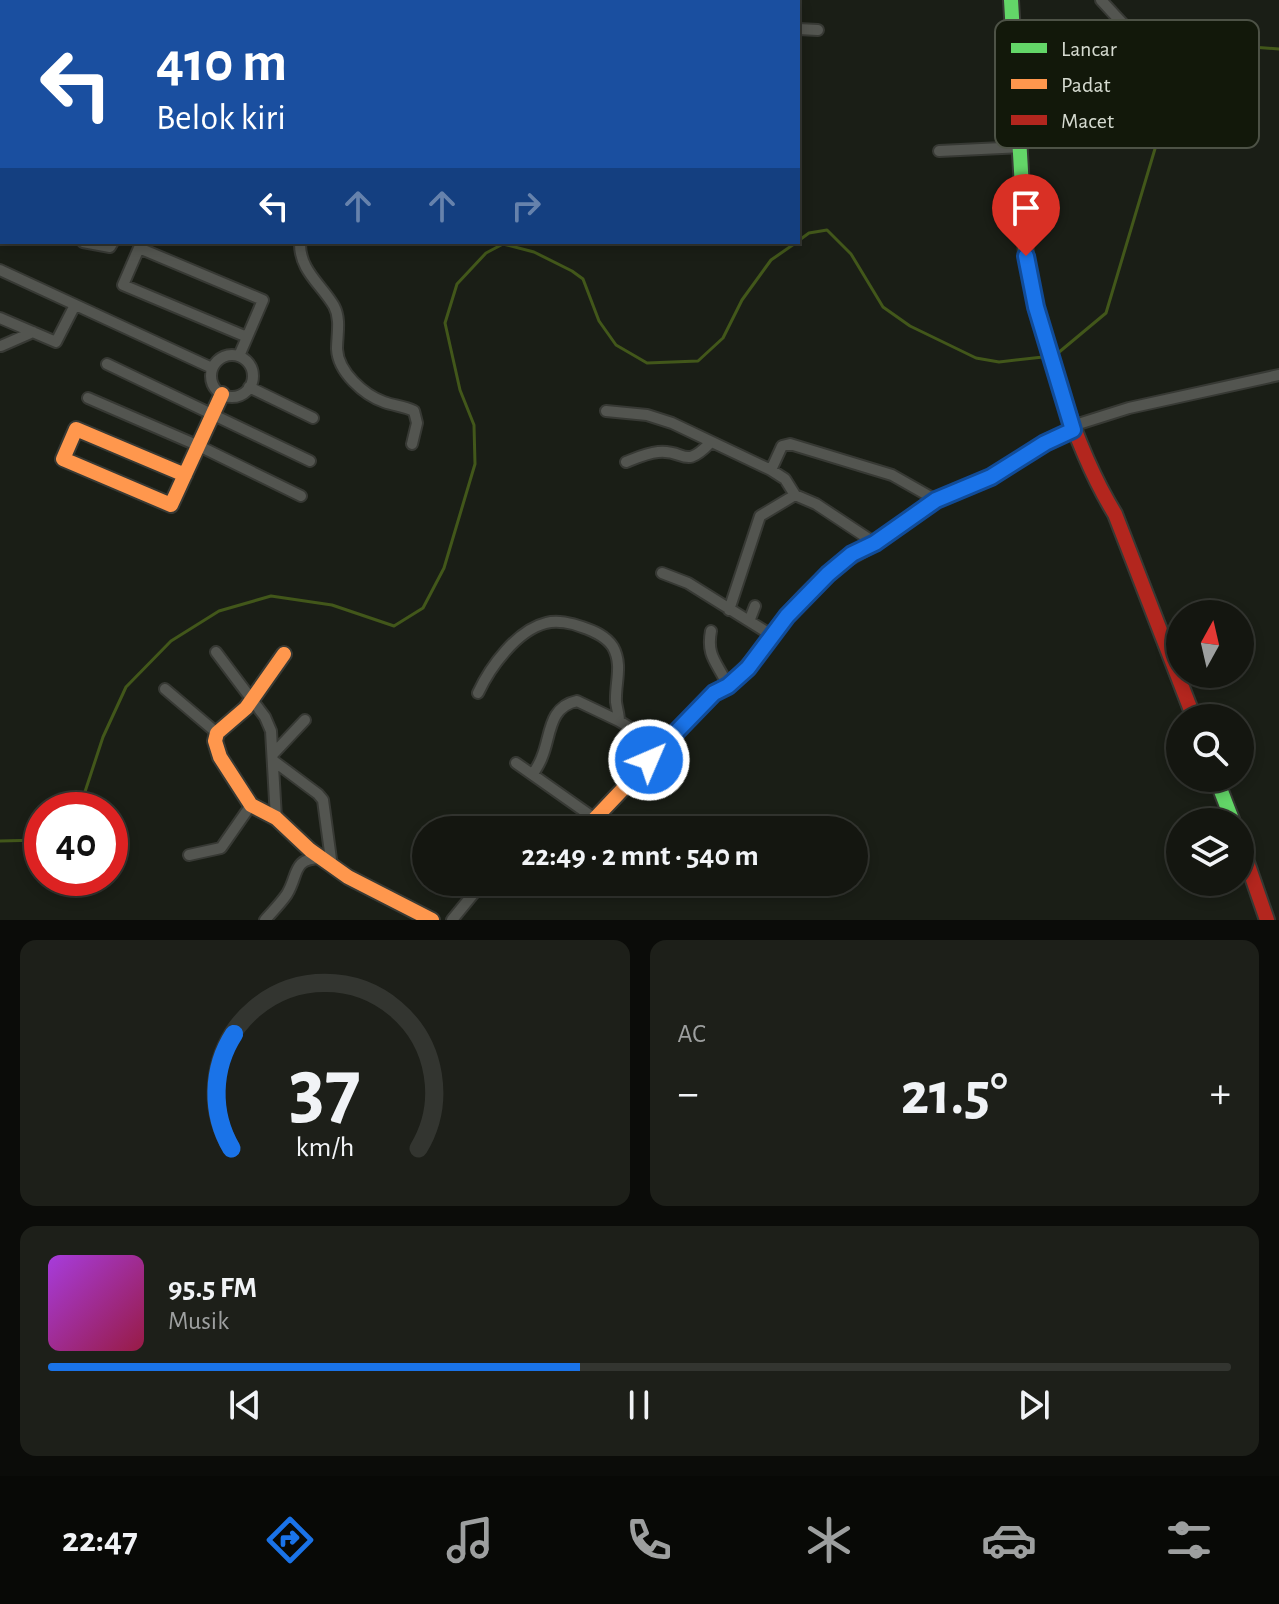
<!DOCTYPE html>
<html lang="id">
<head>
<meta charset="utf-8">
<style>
	body { margin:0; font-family:"Alegreya Sans",sans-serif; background:#1d1f19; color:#f1f3f6; height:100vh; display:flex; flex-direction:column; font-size:30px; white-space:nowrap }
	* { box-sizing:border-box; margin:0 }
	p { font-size:26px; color:#9d9f9f }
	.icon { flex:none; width:44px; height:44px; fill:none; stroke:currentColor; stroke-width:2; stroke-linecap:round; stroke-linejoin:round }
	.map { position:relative; height:920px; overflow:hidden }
	.sheet { display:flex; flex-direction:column; gap:20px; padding:20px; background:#0b0c09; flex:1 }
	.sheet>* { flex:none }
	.guide { position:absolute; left:0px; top:0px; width:800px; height:244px; box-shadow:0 4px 12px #0003,0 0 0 2px #333530; background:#1a4fa0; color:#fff; overflow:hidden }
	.needle { width:52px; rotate:8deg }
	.tools { position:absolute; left:1166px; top:600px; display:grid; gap:16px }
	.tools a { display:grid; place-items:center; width:88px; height:88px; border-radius:50%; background:#141610; box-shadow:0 4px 12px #0003,0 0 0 2px #333530; font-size:40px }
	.speed { position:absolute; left:24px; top:792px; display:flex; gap:16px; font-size:40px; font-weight:700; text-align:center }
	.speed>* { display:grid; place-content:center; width:104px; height:104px; border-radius:50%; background:#141610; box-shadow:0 4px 12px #0003,0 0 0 2px #333530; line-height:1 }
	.speed .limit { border:12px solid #d22; background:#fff; color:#111 }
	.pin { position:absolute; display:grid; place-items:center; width:68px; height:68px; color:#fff; margin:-82px -34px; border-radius:50% 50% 50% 0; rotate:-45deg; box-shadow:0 0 8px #0007 }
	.pin .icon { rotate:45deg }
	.me { position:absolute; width:88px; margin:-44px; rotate:45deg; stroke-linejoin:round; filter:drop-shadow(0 0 6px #0008) }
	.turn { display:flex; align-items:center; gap:28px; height:168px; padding:0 24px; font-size:36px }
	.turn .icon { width:104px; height:104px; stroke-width:2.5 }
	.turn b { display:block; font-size:56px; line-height:68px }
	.lanes { display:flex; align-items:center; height:76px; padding:0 24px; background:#0003; justify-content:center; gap:40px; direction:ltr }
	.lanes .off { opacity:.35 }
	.big { font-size:60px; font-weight:700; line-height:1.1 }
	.sheet .card { flex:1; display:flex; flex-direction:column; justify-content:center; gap:12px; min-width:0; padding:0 28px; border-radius:16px; background:#1d1f19 }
	.sheet .dial { align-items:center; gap:0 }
	.dial svg { height:208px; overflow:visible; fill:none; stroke:#333530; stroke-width:7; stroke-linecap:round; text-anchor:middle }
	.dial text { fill:#f1f3f6; stroke:none }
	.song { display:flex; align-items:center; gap:24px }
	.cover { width:96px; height:96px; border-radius:12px; background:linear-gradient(135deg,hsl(280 70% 55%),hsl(340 70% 35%)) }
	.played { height:8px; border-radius:4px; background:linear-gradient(90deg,#1a73e8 45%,#333530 45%) }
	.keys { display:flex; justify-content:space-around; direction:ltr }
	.heat { display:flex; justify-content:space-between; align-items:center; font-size:44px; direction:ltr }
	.sheet .tiles { flex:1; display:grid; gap:20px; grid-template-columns:1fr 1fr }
	.card:last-child { grid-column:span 2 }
	.trip { position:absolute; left:412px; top:816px; width:456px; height:80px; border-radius:40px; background:#141610; box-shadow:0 4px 12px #0003,0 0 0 2px #333530; font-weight:700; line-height:80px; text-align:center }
	.tab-bar { display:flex; height:128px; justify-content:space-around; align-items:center; background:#080906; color:#9d9f9f }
	.tab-bar .icon { width:56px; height:56px }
	.tab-bar .active { color:#1a73e8 }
	.tab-bar b { font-size:36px; color:#f1f3f6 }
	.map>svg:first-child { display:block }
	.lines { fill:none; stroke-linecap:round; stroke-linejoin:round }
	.stream { stroke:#42571a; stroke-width:3 }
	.street-casing { stroke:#373934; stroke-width:14 }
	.fast-casing { stroke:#373934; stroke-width:18 }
	.slow-casing { stroke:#373934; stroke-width:18 }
	.jam-casing { stroke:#373934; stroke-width:18 }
	.street { stroke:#535550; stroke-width:10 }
	.fast { stroke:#63d668; stroke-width:14 }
	.slow { stroke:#ff974d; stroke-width:14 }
	.jam { stroke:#b3261e; stroke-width:14 }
	.route-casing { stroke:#114b97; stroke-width:20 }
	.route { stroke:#1a73e8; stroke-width:14 }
	.key { fill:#12180a; stroke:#4d5246; stroke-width:2 }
	.key-label { font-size:22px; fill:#d6dbd1 }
</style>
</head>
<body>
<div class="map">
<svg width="1279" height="920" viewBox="0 0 1279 920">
	<rect width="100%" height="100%" fill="#1a1e16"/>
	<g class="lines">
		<path class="stream" d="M798 241 809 233 827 230 851 254 883 307 910 326 976 358 999 362 1043 357
			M1058 353 1106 313 1157 142 1229 57 1252 47 1279 49
			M79 810 103 737 126 687 171 641 219 611 271 596 332 605 394 626 423 608 444 568 475 464 474 425 460 390 445 323 457 284 486 253 503 244 534 252 572 271 583 279 599 321 616 345 647 363 698 361 723 338 742 300 771 260 797 242
			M0 841 42 840"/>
		<defs>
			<path id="street" d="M45 0 53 2
				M475 0 476 2
				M704 0 708 2
				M1101 0 1124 25 1145 38
				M117 2 119 0
				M185 2 187 0
				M257 2 258 0
				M517 2 527 0
				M798 29 818 30
				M0 142H2
				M939 151 1022 147
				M83 242 110 247 113 242
				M300 242C299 270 321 284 334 306 341 319 337 335 337 349 338 372 364 395 384 402 395 406 404 406 414 411L417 423 412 444
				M0 270 212 368
				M0 318 56 342 75 305
				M1 346 33 332
				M211 376a21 21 0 1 1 42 0a21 21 0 1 1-42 0Z
				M239 356 263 300 139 248 123 285 247 337
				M107 364 310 461
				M249 387 313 418
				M88 398 199 446 301 496
				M606 411 647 415 672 423 771 470 785 479 795 495 816 504 875 543
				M1072 426 1129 408 1279 375
				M626 462C636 458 647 453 658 452 686 449 683 471 711 442
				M771 470 782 446 790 444 892 475 936 500
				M662 573 688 583 773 636
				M729 610 760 516 795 495
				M750 619 755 606
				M711 631C706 657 718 663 728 686
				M216 652 265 717 271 731 276 818
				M165 689 217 733
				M478 693C490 667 517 630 546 623 557 620 572 623 582 627 594 631 606 636 613 647 623 665 615 683 616 702 617 709 619 715 619 721
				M274 753 305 720
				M275 762 318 794 323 800 332 867
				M516 763 594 818
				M533 774C536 769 540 763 542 757 551 736 548 707 577 701L619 721 663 748
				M189 855 221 848 251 805
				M265 920C272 912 281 903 287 894 299 874 292 859 320 858
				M452 920 483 882"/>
			<path id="fast" d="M1011 0 1026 256 1036 307 1061 391
				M1216 778 1233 822"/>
			<path id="slow" d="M185 475 76 429 63 459 171 505 222 394
				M284 654 246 708 217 733 215 741 220 757 251 805 276 818 310 850 348 877 432 920
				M584 830 714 693C747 676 763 645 786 617 803 596 824 577 845 560"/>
			<path id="jam" d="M1061 391C1075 434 1091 475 1115 514L1194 718
				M845 560 875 543 936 500 991 477 1045 443 1073 430
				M1240 842 1267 920"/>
		</defs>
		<use href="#street" class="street-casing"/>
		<use href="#fast" class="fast-casing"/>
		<use href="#slow" class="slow-casing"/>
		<use href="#jam" class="jam-casing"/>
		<use href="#street" class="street"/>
		<use href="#fast" class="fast"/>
		<use href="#slow" class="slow"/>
		<use href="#jam" class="jam"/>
	</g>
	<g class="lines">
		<defs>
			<path id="route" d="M649 760 714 693 728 686 748 668 787 616 828 574 852 554 875 543 936 500 991 477 1045 443 1073 430 1036 307 1026 256"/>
		</defs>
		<use href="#route" class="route-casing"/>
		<use href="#route" class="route"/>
	</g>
	<rect x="995" y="20" width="264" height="128" rx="12" class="key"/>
	<rect x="1011" y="43" width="36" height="10" fill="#63d668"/>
	<rect x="1011" y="79" width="36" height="10" fill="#ff974d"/>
	<rect x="1011" y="115" width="36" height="10" fill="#b3261e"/>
	<g class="key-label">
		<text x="1061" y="56">Lancar</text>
		<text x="1061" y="92">Padat</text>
		<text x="1061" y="128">Macet</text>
	</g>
</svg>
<div class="tools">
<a><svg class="needle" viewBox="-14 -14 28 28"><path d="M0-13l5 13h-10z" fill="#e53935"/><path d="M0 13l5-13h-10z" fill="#9d9f9f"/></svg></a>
<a><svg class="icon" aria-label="search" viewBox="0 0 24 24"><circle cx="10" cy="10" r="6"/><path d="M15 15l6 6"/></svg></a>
<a><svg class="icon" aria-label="layers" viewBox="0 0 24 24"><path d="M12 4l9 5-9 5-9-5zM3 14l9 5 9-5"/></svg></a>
</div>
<div class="speed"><div class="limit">40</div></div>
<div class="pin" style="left:1026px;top:256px;background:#d93025"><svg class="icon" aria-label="arrive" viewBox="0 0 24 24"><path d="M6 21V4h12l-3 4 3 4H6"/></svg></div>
<svg class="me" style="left:649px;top:760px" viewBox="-20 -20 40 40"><circle r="17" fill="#1a73e8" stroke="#fff" stroke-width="3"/><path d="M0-11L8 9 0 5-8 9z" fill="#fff"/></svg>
<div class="trip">22:49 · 2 mnt · 540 m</div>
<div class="guide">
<div class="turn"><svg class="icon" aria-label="left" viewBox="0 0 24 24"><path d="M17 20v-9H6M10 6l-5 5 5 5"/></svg><div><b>410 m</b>Belok kiri</div></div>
<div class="lanes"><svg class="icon" aria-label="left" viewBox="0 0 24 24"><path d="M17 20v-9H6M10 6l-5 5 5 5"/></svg><svg class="icon off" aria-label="ahead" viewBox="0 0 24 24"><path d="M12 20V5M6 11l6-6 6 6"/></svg><svg class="icon off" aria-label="ahead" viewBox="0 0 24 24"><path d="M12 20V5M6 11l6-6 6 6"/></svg><svg class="icon off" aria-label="right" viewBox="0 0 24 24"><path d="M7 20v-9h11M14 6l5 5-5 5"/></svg></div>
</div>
</div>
<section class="sheet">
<div class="tiles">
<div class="card dial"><svg viewBox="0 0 100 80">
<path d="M14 69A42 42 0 1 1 86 69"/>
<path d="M14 69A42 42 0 0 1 15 25" stroke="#1a73e8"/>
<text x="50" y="56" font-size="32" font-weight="700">37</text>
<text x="50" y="72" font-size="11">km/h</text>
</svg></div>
<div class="card"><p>AC</p>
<div class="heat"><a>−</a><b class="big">21.5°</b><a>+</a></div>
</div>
<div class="card">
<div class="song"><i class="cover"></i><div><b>95.5 FM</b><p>Musik</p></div></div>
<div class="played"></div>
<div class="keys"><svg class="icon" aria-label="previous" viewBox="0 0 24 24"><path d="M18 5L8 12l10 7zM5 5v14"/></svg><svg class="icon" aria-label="pause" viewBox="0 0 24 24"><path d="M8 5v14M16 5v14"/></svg><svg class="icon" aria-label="next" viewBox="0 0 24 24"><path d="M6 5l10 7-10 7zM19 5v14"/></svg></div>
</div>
</div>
</section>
<nav class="tab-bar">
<b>22:47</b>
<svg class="icon active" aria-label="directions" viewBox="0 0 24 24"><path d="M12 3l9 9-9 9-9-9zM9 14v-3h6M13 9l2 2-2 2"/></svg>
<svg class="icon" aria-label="music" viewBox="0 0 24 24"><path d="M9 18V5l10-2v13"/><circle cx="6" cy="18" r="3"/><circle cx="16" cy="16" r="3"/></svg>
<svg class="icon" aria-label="phone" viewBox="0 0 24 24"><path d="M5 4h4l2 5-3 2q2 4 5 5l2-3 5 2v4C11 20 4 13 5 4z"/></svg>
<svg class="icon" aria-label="climate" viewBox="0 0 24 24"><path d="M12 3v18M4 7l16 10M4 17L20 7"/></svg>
<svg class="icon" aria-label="car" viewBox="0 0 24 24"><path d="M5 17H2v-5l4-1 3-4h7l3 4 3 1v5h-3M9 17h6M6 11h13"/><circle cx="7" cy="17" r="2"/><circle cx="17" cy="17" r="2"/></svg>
<svg class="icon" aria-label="filters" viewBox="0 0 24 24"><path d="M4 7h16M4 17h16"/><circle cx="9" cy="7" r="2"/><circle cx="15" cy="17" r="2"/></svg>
</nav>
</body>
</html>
